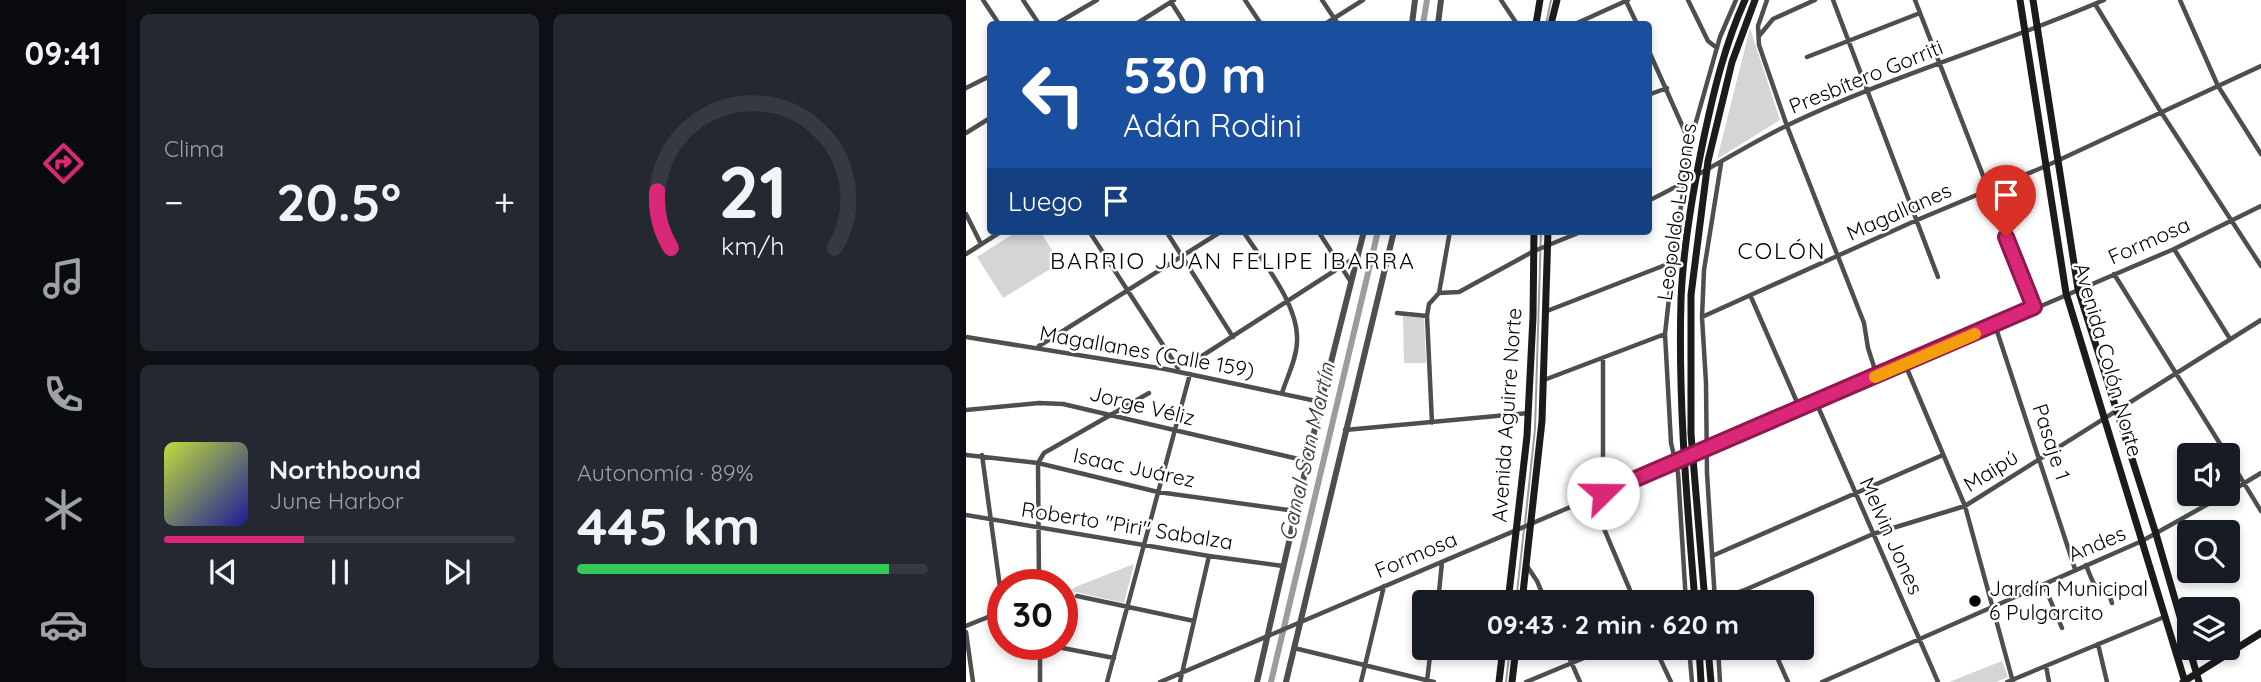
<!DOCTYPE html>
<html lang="es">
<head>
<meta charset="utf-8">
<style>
	body { margin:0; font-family:Quicksand,sans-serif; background:#242831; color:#f1f3f6; height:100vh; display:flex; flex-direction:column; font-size:26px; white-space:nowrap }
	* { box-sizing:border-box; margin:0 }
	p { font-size:23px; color:#9ea1a6 }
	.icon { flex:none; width:38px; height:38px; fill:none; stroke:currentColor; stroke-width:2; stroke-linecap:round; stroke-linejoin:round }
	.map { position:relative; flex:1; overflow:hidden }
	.drawer { display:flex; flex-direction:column; gap:14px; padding:14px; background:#0d0f14; width:840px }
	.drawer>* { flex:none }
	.hud { position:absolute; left:21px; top:21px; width:665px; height:214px; border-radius:7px; box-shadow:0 4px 10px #0003; background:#1a4fa0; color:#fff; overflow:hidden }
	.buttons { position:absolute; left:1211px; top:443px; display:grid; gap:14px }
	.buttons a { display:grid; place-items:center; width:63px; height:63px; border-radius:7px; background:#171b24; box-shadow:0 4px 10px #0003; font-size:35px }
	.speed { position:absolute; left:21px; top:569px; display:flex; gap:14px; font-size:35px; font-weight:700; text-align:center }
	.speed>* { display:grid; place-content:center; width:91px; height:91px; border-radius:50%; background:#171b24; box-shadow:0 4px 10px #0003; line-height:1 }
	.speed .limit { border:10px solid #d22; background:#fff; color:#111 }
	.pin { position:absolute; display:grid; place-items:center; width:60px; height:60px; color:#fff; margin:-72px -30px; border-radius:50% 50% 50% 0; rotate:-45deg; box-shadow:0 0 7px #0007 }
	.pin .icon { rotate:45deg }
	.me { position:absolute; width:77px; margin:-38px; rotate:68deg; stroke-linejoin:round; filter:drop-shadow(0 0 5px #0008) }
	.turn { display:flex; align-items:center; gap:24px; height:147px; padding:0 21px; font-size:32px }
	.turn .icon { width:91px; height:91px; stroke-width:2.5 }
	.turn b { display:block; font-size:49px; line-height:60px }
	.then { display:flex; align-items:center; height:66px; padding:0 21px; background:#0003; gap:14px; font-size:26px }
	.big { font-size:52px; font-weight:700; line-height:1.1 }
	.drawer .tile { flex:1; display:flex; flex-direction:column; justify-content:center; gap:10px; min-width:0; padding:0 24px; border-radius:10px; background:#242831 }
	.drawer .dial { align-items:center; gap:0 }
	.dial svg { height:182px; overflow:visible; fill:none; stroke:#363941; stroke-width:7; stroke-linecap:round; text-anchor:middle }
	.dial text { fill:#f1f3f6; stroke:none }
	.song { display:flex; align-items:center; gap:21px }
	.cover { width:84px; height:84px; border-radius:10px; background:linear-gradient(135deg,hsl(70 70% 55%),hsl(240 70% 35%)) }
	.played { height:7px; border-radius:4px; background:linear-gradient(90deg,#db2777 40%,#363941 40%) }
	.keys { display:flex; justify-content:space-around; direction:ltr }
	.heat { display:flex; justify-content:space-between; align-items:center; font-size:38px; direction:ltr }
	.charge { height:10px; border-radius:5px; background:linear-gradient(90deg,#34c759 89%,#363941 0) }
	.drawer .tiles { flex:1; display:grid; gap:14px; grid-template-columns:repeat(2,1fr) }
	.trip { position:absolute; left:446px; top:590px; width:402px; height:70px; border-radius:7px; background:#171b24; box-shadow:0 4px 10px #0003; font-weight:700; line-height:70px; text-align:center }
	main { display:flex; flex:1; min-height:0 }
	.tabs { display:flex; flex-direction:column; width:126px; justify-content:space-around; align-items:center; background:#090b0e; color:#9ea1a6 }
	.tabs .icon { width:49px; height:49px }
	.tabs .current { color:#db2777 }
	.tabs b { font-size:32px; color:#f1f3f6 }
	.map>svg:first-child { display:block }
	.green { fill:#d5d5d5 }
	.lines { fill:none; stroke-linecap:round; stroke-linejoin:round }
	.stream { stroke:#9c9c9c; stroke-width:2 }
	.canal { stroke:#9c9c9c; stroke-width:6 }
	.minor { stroke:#4e4e4e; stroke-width:4.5 }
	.tertiary { stroke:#4e4e4e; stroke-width:6 }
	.secondary { stroke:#1b1b1b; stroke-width:7 }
	.route-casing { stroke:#8e194d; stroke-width:18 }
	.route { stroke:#db2777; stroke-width:12 }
	.slow { stroke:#f59e0b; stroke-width:12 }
	.poi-dot { fill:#000; stroke:#fff; stroke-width:2.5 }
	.labels { text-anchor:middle; stroke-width:5; stroke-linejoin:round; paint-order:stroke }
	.street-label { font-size:21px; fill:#000; stroke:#fff }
	.poi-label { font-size:21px; fill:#000; stroke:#fff; text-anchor:start }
	.neighbourhood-label { font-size:23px; letter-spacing:2px; fill:#000; stroke:#fff }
	.water-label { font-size:23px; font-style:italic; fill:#3d3d3d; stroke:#fff }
</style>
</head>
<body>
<main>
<nav class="tabs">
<b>09:41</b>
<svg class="icon current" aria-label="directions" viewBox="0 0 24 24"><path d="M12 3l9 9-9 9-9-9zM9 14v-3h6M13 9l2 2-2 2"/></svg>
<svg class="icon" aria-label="music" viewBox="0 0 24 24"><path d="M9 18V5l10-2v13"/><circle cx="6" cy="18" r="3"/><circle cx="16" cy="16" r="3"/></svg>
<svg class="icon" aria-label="phone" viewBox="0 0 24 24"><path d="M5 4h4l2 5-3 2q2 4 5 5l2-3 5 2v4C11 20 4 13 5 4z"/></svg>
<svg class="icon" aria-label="climate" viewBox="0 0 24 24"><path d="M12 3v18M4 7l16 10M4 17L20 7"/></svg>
<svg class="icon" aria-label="car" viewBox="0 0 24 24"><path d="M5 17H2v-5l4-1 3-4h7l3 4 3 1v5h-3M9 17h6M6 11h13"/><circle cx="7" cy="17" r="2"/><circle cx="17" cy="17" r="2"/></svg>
</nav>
<section class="drawer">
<div class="tiles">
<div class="tile"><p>Clima</p>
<div class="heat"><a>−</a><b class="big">20.5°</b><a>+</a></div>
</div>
<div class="tile dial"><svg viewBox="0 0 100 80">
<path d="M14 69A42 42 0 1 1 86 69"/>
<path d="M14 69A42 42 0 0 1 8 44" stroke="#db2777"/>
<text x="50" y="56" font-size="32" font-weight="700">21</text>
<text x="50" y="72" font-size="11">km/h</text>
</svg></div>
<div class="tile">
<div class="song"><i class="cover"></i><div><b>Northbound</b><p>June Harbor</p></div></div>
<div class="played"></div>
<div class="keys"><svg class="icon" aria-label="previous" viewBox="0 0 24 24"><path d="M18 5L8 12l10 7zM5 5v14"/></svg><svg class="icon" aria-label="pause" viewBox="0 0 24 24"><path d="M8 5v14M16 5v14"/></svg><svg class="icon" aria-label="next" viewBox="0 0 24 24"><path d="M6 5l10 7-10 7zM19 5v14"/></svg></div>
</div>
<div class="tile"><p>Autonomía · 89%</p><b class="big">445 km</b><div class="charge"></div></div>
</div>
</section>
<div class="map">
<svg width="1295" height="682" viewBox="0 0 1295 682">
	<rect width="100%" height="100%" fill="#fff"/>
	<path class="green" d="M784 28 814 120 751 159Z
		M52 231H74L94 263 37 298 11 257Z
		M437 316 458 318 460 363H438Z
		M168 564 158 603 105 591 109 587Z
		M1036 661 1042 677 1030 682H983Z"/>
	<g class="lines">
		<path class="stream" d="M580 24 585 0
			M559 523 569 429 575 231
			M550 602 558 529
			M540 682 544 648"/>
		<path class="canal" d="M457 24 461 0
			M305 682 412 231"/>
		<path class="minor" d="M17 0 33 24
			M57 0 73 24
			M279 0 295 24
			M356 0 372 24
			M535 0 551 24
			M722 0 742 41 751 48
			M801 0 792 26 793 45 821 126 898 323 902 348 911 376
			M867 0 972 277
			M949 0 1068 307
			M1214 0 1252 86 1295 154
			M660 1 671 24
			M205 2 219 24
			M1129 4 1195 112 1295 266
			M90 24 131 0
			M170 24 208 0
			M359 24 397 0
			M609 24 662 0
			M793 36 807 19 849 0
			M682 49 724 143
			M841 57 954 13
			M0 88 24 76
			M682 95 701 88
			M0 133 24 118
			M682 201C730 178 775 148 822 125 924 76 1034 45 1138 0
			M0 214 15 244
			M123 231 212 368
			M200 231 267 337
			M277 231C296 261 333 304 331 341 331 358 321 377 316 393
			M352 231 385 282
			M1208 249 1264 339
			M0 254 36 231
			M1148 274 1261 455
			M473 293 493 292 568 251 617 231
			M785 297 834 409
			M581 311 707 262
			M431 313 461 316
			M736 317 951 220 1080 166 1295 66
			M1029 325 1109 569
			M0 337 199 369 355 402
			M73 346 256 231
			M637 358V493
			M939 364 999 506 1047 682
			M212 366 225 363 390 257
			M578 380 699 334
			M850 402 972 682
			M0 410 73 403 97 404 341 461
			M466 423 461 316 463 304 473 293 484 231
			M379 430 562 413
			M0 455 72 463 192 492 330 511
			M16 455 37 609
			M725 456 1208 249 1295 206
			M1262 457 1295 511
			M1262 493 1295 473
			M625 498 669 602
			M0 515 243 556 317 566
			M746 556 977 455
			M1120 565C1126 579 1127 590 1143 594L1146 603
			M561 566 571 581 580 602
			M73 584 72 463 78 453 183 393
			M1078 585 1096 628
			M781 589 787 602
			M111 596 228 621
			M749 601 781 589 907 534 999 506 1295 320
			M749 601 741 473 740 383 736 317 738 270 755 164
			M472 602 476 562
			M720 602 712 473 705 443 699 334 707 262 724 143 754 37 770 0
			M0 626 37 611
			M0 632 7 682
			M74 644V682
			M76 644 148 658
			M1132 644 1141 682
			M328 648 468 682
			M599 648 614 682
			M689 648 705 682
			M723 648 726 682
			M752 648 754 682
			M807 648 822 682
			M1080 666 1083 682
			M461 681 465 648
			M141 682 224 374
			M194 682 717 459
			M214 682 243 556
			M395 682 418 586
			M560 682 642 648
			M856 682 1176 541 1260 494
			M1041 682 1198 617"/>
		<path class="tertiary" d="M446 24 449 0
			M472 24 475 0
			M291 682 355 402 398 231
			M320 682 428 231"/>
		<path class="secondary" d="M1054 0 1100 293 1219 682
			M1067 0 1112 289 1190 534 1233 682
			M570 24 574 0
			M585 24 591 0
			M542 602 561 436 567 317 568 231
			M556 602 576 421 582 231
			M729 602C721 501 712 401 715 300 717 246 727 190 738 137 748 90 759 44 779 0
			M739 602 725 434V295L742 161 766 62 789 0
			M733 648 735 682
			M742 648 745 682
			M533 682 537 648
			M546 682 550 648
			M1217 682 1295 633"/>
	</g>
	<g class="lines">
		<defs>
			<path id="route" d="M637 493 1068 307 1040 237"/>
		</defs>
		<use href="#route" class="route-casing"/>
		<use href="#route" class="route"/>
		<path class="slow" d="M909 377 1009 334"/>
	</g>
	<circle class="poi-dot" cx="1009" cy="601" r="7"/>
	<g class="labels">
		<g class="street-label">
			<text transform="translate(900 77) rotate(-22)" y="7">Presbítero Gorriti</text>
			<text transform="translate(711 212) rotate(-82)" y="7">Leopoldo Lugones</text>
			<text transform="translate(933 212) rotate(-24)" y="7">Magallanes</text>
			<text transform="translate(1183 241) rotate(-24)" y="7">Formosa</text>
			<text transform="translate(181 352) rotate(10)" y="7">Magallanes (Calle 159)</text>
			<text transform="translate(1142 360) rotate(74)" y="7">Avenida Colón Norte</text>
			<text transform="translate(176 406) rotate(14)" y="7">Jorge Véliz</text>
			<text transform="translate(541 415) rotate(-86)" y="7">Avenida Aguirre Norte</text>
			<text transform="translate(1085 442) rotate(72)" y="7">Pasaje 1</text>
			<text transform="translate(168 468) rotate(12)" y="7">Isaac Juárez</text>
			<text transform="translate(1025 471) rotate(-32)" y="7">Maipú</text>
			<text transform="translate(161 526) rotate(9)" y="7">Roberto "Piri" Sabalza</text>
			<text transform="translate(925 536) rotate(66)" y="7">Melvin Jones</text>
			<text transform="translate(1131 544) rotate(-23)" y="7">Andes</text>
			<text transform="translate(450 555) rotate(-23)" y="7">Formosa</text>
		</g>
		<g class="poi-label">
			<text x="1023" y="596">Jardín Municipal<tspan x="1023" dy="24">6 Pulgarcito</tspan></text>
		</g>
		<g class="neighbourhood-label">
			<text x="816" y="259">COLÓN</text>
			<text x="267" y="269">BARRIO JUAN FELIPE IBARRA</text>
		</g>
		<g class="water-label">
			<text transform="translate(341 452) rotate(-77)" y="8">Canal San Martín</text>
		</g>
	</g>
</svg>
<div class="buttons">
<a><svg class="icon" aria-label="sound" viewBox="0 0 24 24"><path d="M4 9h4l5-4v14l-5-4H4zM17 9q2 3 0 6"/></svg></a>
<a><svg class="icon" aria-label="search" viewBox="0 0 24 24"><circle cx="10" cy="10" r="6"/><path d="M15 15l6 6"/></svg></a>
<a><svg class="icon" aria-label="layers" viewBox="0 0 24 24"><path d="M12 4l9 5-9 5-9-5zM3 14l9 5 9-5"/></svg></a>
</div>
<div class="speed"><div class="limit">30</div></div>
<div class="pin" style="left:1040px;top:237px;background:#d93025"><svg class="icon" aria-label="arrive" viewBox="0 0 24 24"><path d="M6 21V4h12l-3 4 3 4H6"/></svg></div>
<svg class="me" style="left:637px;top:493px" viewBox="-20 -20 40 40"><circle r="19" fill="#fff"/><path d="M0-13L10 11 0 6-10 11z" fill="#db2777"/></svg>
<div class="trip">09:43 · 2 min · 620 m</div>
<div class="hud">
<div class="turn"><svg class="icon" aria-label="left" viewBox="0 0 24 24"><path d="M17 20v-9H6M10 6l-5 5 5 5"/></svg><div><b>530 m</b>Adán Rodini</div></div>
<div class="then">Luego<svg class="icon" aria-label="arrive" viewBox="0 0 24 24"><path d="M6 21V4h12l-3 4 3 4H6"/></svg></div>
</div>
</div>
</main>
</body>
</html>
